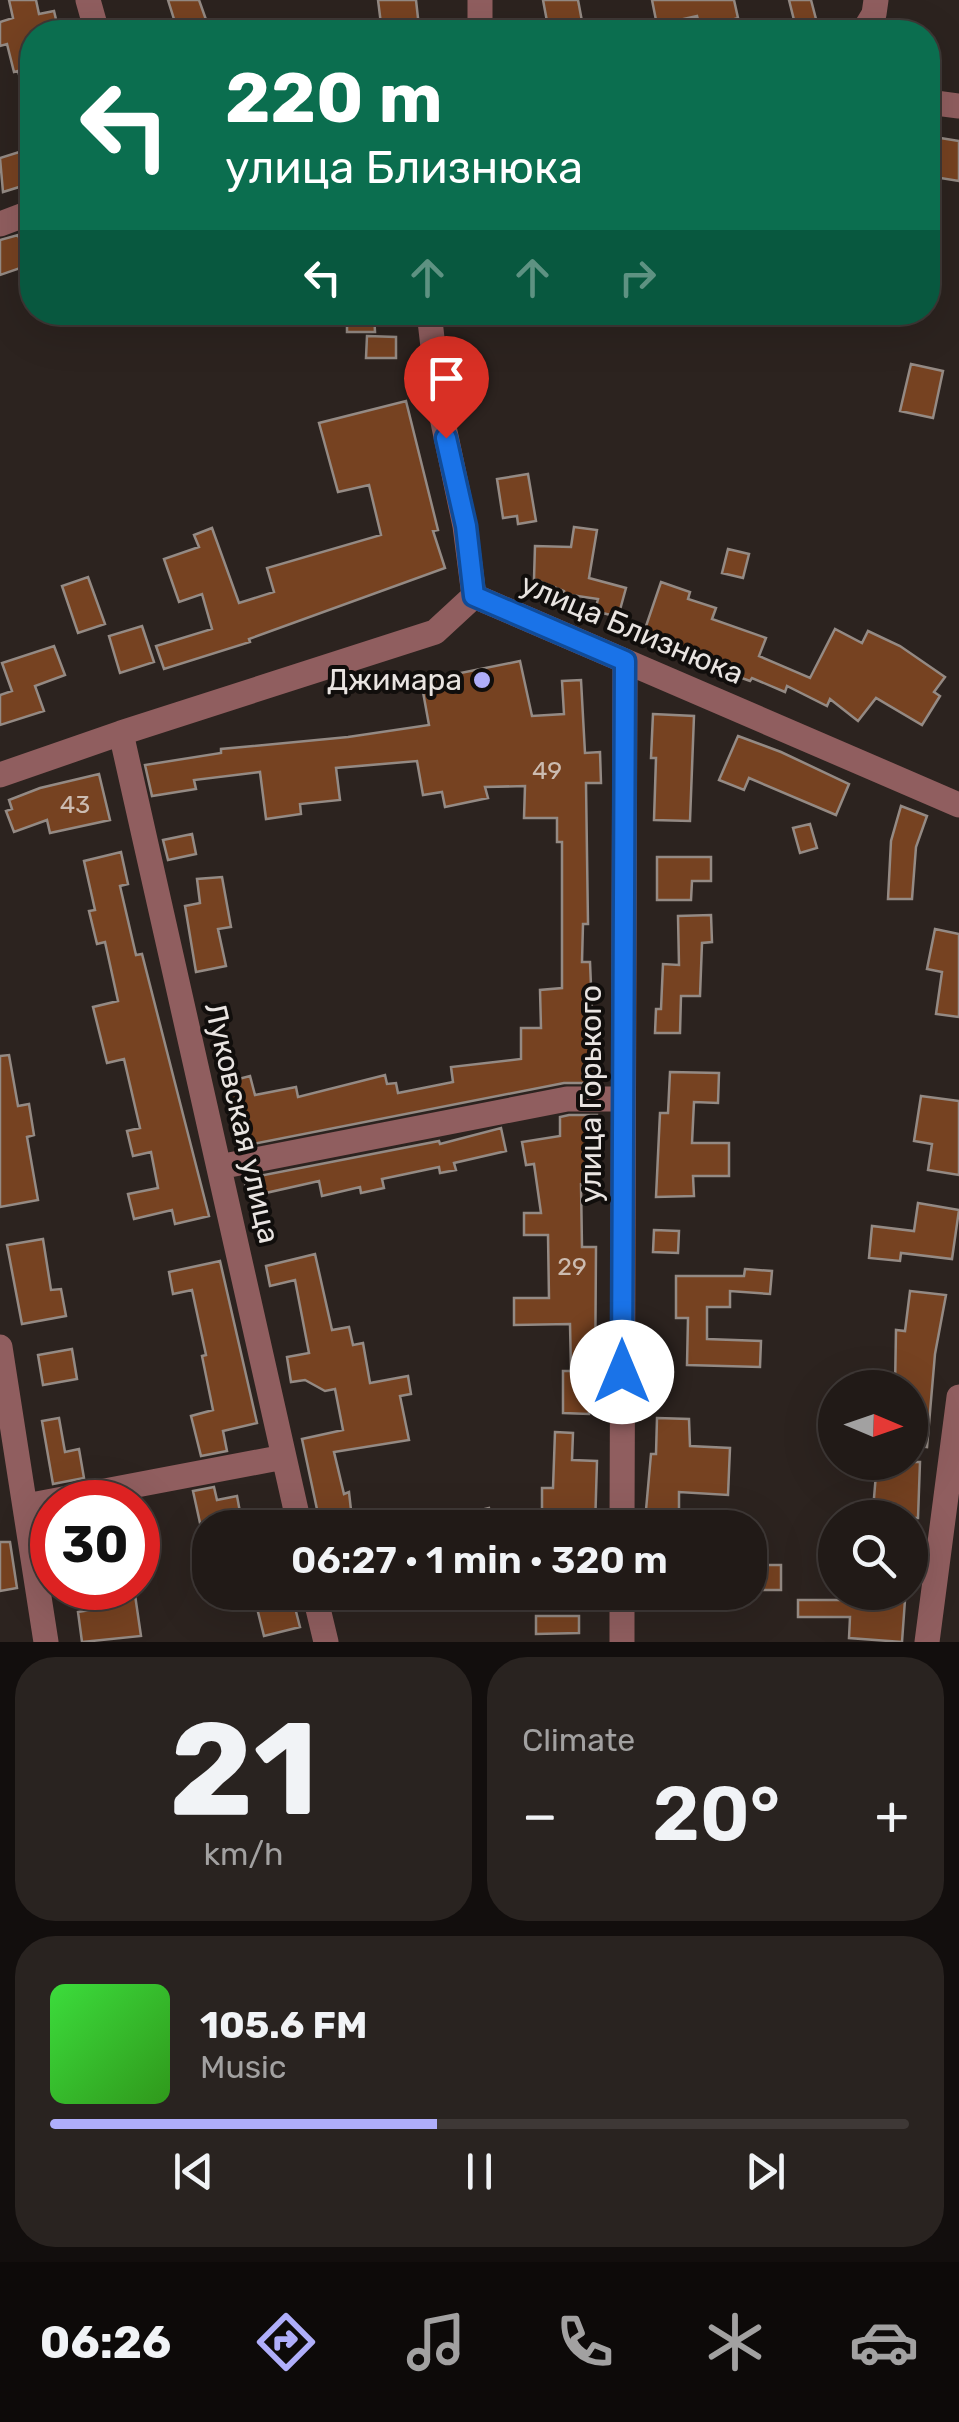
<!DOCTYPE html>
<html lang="en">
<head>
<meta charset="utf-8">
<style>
	body { margin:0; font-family:Rubik,sans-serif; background:#292320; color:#f1f3f6; height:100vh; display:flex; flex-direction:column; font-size:38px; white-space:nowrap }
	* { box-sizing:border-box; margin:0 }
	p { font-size:32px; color:#a2a1a1 }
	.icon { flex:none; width:55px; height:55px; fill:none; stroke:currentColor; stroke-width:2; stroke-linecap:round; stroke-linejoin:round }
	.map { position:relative; height:1642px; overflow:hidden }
	.details { display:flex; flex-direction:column; gap:15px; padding:15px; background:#120e0d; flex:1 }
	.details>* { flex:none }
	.hud { position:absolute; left:20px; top:20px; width:920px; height:305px; border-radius:40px; box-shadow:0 10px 40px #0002,0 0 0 2px #3e3836; background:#0b6e4f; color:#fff; overflow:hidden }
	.needle { width:65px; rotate:92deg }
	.tools { position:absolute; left:818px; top:1370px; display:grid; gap:20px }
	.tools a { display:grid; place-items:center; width:110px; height:110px; border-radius:50%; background:#211a17; box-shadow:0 10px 40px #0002,0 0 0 2px #3e3836; font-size:50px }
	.speed { position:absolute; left:30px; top:1480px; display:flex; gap:20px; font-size:50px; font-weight:700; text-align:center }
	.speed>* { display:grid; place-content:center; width:130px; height:130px; border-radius:50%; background:#211a17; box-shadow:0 10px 40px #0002,0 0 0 2px #3e3836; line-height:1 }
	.speed .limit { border:15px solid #d22; background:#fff; color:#111 }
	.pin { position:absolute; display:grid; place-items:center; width:85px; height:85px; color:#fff; margin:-102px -42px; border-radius:50% 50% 50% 0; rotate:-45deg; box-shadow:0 0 10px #0007 }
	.pin .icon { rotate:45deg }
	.me { position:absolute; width:110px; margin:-55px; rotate:0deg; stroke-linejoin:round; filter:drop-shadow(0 0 8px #0008) }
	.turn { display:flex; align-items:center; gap:35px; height:210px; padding:0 40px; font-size:45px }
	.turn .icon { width:130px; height:130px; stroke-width:2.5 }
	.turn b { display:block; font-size:70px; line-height:85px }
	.lanes { display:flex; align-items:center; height:95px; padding:0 40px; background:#0003; justify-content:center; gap:50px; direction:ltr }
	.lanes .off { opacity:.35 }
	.big { font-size:75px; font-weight:600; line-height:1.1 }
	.details .widget { flex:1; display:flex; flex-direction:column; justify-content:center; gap:15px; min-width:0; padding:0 35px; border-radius:40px; background:#292320 }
	.details .dial { align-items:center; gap:0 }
	.dial b { font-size:130px; line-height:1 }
	.song { display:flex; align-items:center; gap:30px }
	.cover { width:120px; height:120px; border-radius:15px; background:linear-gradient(135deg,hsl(120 70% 55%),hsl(110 70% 35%)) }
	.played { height:10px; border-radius:5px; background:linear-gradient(90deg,#afaefa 45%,#3e3836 45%) }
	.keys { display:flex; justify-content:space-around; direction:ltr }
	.heat { display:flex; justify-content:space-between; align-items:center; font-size:55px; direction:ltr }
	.details .tiles { flex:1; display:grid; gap:15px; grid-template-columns:1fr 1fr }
	.widget:last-child { grid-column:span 2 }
	.trip { position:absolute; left:192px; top:1510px; width:575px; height:100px; border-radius:40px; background:#211a17; box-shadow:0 10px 40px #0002,0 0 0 2px #3e3836; font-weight:600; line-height:100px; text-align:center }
	.menu { display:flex; height:160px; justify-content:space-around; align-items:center; background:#0d0a09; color:#a2a1a1 }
	.menu .icon { width:70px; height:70px }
	.menu .on { color:#afaefa }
	.menu b { font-size:45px; color:#f1f3f6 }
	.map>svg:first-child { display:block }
	.building { fill:#764221; stroke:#948a84; stroke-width:2.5 }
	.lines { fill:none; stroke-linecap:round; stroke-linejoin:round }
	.minor { stroke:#905e5f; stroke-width:25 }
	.route-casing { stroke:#114b97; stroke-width:25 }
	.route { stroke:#1a73e8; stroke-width:18 }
	.poi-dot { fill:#afaefa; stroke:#110e0c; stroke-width:4 }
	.labels { text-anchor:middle; stroke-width:8; stroke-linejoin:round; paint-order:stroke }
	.number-label { font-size:25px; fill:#ccbcb1 }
	.street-label { font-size:30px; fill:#e9e4e1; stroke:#110e0c }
	.poi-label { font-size:30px; fill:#e9e4e1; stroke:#110e0c; text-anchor:end }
</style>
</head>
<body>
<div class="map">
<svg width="959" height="1642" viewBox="0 0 959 1642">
	<rect width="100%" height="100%" fill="#2c231f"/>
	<path class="building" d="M9 0H36L39 14 54 11 59 32H32V105L28 106 18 71 14 72 7 44 0 46V22L13 18Z
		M168 0H199L209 28 178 32Z
		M378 0H416L419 27 382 32Z
		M543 0H578L584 32H549Z
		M652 0H734L738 18 701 30 697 16 657 25Z
		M789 0H811L816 19 795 24Z
		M928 136 959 141V181L928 176Z
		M32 148V183L3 192 0 158Z
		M18 235 29 265 0 275V240Z
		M347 312H374L375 332H347Z
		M367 336 396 337V358H366Z
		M911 364 943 371 933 418 900 411Z
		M406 401 438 530 433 531 445 568 249 639 250 642 164 669 156 646 212 629 202 594 179 602 164 559 199 547 194 535 212 528 239 603 274 592 267 568 381 535 369 485 338 492 319 423Z
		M528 474 536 521 518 524 517 516 503 518 497 479Z
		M574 527 597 530 589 578 626 588 618 617 595 611 598 599 564 594V591L534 579 535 546 571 547Z
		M728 549 749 554 743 578 722 573Z
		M88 577 105 624 78 633 62 586Z
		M661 582 690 592 688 599 716 608 712 619 766 638 759 656 810 678 835 629 862 643 868 631 900 646 945 677 934 692 940 696 922 725 876 698 858 721 830 699 827 706 787 686 785 692 752 678 750 681 719 670 721 664 673 648 675 642 644 632Z
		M142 626 154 662 120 673 109 636Z
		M54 646 65 675 35 686 44 711 0 725V695L12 691 2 663Z
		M520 661 532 716 564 714 562 681 581 680 585 753 600 752 601 783H586L588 924H583L582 962H590L595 1083H564L237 1147 223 1083 250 1076 255 1095 296 1087 298 1097 385 1075 387 1084 396 1083 398 1093 453 1082 451 1067 521 1059V1028H541L540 990 562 988V842H557V818H524L525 786 485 787 488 798 445 807 442 792 423 795 417 761 336 768 340 800 300 804 301 814 266 819 260 772 194 780 196 789 152 796 145 765 221 753V749L348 737 429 725 421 681Z
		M653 714 694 716 690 821 654 820 656 758H651Z
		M738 736 781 752 849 784 836 815 749 778 744 790 719 780Z
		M99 774 110 820 50 833 47 820 14 832 6 811 12 809 9 800 40 788Z
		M901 806 927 816 916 847 912 899H888L891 841Z
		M810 824 817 848 800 853 793 828Z
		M192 834 196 854 168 860 163 840Z
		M121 852 128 884 120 886 136 955 142 954 209 1216 175 1224 172 1210 134 1219 128 1194 158 1188 151 1152 133 1156 127 1131 140 1128 124 1059 107 1063 93 1007 118 1001 105 942 97 944 89 911 95 910 84 861Z
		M657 857H711V881H692L691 900H657Z
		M222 877 231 927 218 929 226 966 196 972 185 906 200 903 197 879Z
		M711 915 712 942 702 943 700 996H681L680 1033H655L656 1009H661L663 964 679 965 678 916Z
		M935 929 959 934V1017L936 1014 942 972 927 969Z
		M9 1055 18 1106 29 1104 34 1135 27 1137 38 1200 0 1207V1056Z
		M670 1072 719 1073 718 1103 694 1102 692 1143H729V1176H693L694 1196 656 1197 660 1113H668Z
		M921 1096 959 1101V1175L928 1170 932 1144 914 1141Z
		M569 1115H597L595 1182 581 1184 582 1247H596L595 1394H589V1414L563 1413V1371H571L570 1324 514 1325V1298H549L548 1235H524V1213H541L534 1164 526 1165 522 1142 560 1136V1117Z
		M501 1128 506 1151 454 1163 456 1170 440 1173 439 1167 382 1179 384 1188 361 1193 360 1187 322 1196 319 1181 248 1197 244 1179 439 1141 440 1144Z
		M918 1203 959 1210 952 1259 901 1253 900 1261 869 1258 872 1226 914 1231Z
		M654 1230 679 1231 678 1253 653 1252Z
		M43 1239 51 1290 61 1289 66 1316 22 1324 7 1245Z
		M315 1254 332 1330 349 1327 353 1345 363 1343 370 1383 408 1376 411 1394 400 1396 409 1440 334 1452 344 1494 349 1492 353 1528H321L302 1439 343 1430 335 1389 325 1391 305 1380 291 1382 287 1357 309 1353 295 1280 270 1286 266 1266Z
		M220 1261 257 1423 223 1431 227 1451 201 1456 191 1416 213 1410 202 1356 206 1355 192 1290 173 1294 169 1272Z
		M745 1269 772 1271 770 1294 730 1291V1307H707V1339L761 1341 760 1367 687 1365 688 1318H676V1276H744Z
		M910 1291 946 1295 935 1354 927 1447 910 1445V1388H895L896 1330 905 1331Z
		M72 1349 77 1379 43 1385 38 1355Z
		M59 1418 65 1452 79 1449 84 1478 53 1484 42 1421Z
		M657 1418 689 1419 690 1446 730 1448 728 1495 679 1492V1511L646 1510 651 1454H656Z
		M555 1432 573 1433 572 1460 597 1461 595 1528H568V1522H542V1488H553Z
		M877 1462H920L918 1518H877V1510H873Z
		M214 1487 217 1500 237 1496 243 1528H210L202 1532 193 1491Z
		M489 1508 494 1528H436L435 1521Z
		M0 1542H10L17 1588 0 1591Z
		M759 1565H781V1590H759Z
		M87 1588H134L141 1636 82 1642 78 1612 90 1610Z
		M291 1592 300 1627 264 1636 255 1600Z
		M852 1596 905 1600 902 1642 849 1638 850 1617H798V1600H851Z
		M536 1616H579V1633L536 1634Z"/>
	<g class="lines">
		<path class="minor" d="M88 0 97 32
			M480 0V32
			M863 32 874 14 876 0
			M928 102 959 106
			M0 224 32 212
			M429 312 440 408 465 526 474 596
			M474 596 959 805
			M121 733 300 1528
			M0 775 121 733 435 632 474 596
			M219 1167 567 1099H623
			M0 1347 46 1642
			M26 1506 284 1457
			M622 1528 625 661
			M314 1592 326 1642
			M622 1642V1592
			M927 1642 959 1397"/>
	</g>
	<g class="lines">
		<defs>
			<path id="route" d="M446 438 466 526 474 596 625 661 622 1372"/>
		</defs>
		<use href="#route" class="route-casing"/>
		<use href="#route" class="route"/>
	</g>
	<circle class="poi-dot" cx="482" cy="680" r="10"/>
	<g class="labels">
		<g class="number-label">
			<text x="547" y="779">49</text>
			<text x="75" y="813">43</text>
			<text x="572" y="1275">29</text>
		</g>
		<g class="street-label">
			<text transform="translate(632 629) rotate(23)" y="10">улица Близнюка</text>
			<text transform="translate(591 1094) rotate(-90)" y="10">улица Горького</text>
			<text transform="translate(242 1123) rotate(77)" y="10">Луковская улица</text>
		</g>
		<g class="poi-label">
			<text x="462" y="690">Джимара</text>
		</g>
	</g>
</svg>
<div class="tools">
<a><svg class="needle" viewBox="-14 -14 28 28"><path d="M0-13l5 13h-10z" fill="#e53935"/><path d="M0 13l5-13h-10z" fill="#a2a1a1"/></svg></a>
<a><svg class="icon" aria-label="search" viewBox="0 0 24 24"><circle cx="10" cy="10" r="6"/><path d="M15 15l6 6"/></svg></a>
</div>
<div class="speed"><div class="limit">30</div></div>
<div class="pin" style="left:446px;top:438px;background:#d93025"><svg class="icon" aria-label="arrive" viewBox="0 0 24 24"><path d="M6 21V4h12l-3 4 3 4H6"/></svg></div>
<svg class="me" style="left:622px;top:1372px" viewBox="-20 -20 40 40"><circle r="19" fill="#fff"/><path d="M0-13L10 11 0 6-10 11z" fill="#1a73e8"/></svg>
<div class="trip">06:27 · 1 min · 320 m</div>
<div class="hud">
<div class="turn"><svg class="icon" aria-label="left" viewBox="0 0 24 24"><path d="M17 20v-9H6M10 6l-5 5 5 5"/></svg><div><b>220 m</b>улица Близнюка</div></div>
<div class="lanes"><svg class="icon" aria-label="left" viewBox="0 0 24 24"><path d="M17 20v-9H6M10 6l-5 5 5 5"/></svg><svg class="icon off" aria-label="ahead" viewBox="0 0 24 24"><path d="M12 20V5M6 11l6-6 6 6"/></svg><svg class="icon off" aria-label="ahead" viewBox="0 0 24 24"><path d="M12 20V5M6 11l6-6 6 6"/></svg><svg class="icon off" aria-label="right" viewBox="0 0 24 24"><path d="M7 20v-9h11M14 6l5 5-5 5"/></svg></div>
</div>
</div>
<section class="details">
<div class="tiles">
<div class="widget dial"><b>21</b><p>km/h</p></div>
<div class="widget"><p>Climate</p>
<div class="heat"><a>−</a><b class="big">20°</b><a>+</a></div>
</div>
<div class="widget">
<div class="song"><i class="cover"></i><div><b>105.6 FM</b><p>Music</p></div></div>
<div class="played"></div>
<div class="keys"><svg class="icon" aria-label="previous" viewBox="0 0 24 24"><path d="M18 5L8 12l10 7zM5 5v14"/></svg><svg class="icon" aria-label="pause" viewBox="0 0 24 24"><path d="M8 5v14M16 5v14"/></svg><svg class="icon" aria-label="next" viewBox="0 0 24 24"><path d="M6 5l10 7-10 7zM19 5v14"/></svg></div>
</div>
</div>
</section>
<nav class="menu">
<b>06:26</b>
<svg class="icon on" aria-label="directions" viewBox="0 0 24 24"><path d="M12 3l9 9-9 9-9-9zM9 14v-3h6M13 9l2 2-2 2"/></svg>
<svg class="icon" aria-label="music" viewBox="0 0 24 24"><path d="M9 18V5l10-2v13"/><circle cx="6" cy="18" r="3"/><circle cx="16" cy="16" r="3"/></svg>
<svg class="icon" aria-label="phone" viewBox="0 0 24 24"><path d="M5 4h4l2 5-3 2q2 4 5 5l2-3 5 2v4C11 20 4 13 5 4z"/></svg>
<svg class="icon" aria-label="climate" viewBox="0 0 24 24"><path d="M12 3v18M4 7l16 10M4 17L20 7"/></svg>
<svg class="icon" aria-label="car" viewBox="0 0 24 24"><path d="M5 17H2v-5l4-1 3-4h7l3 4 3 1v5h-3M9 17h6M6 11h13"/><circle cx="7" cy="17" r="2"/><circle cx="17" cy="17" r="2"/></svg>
</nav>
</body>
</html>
